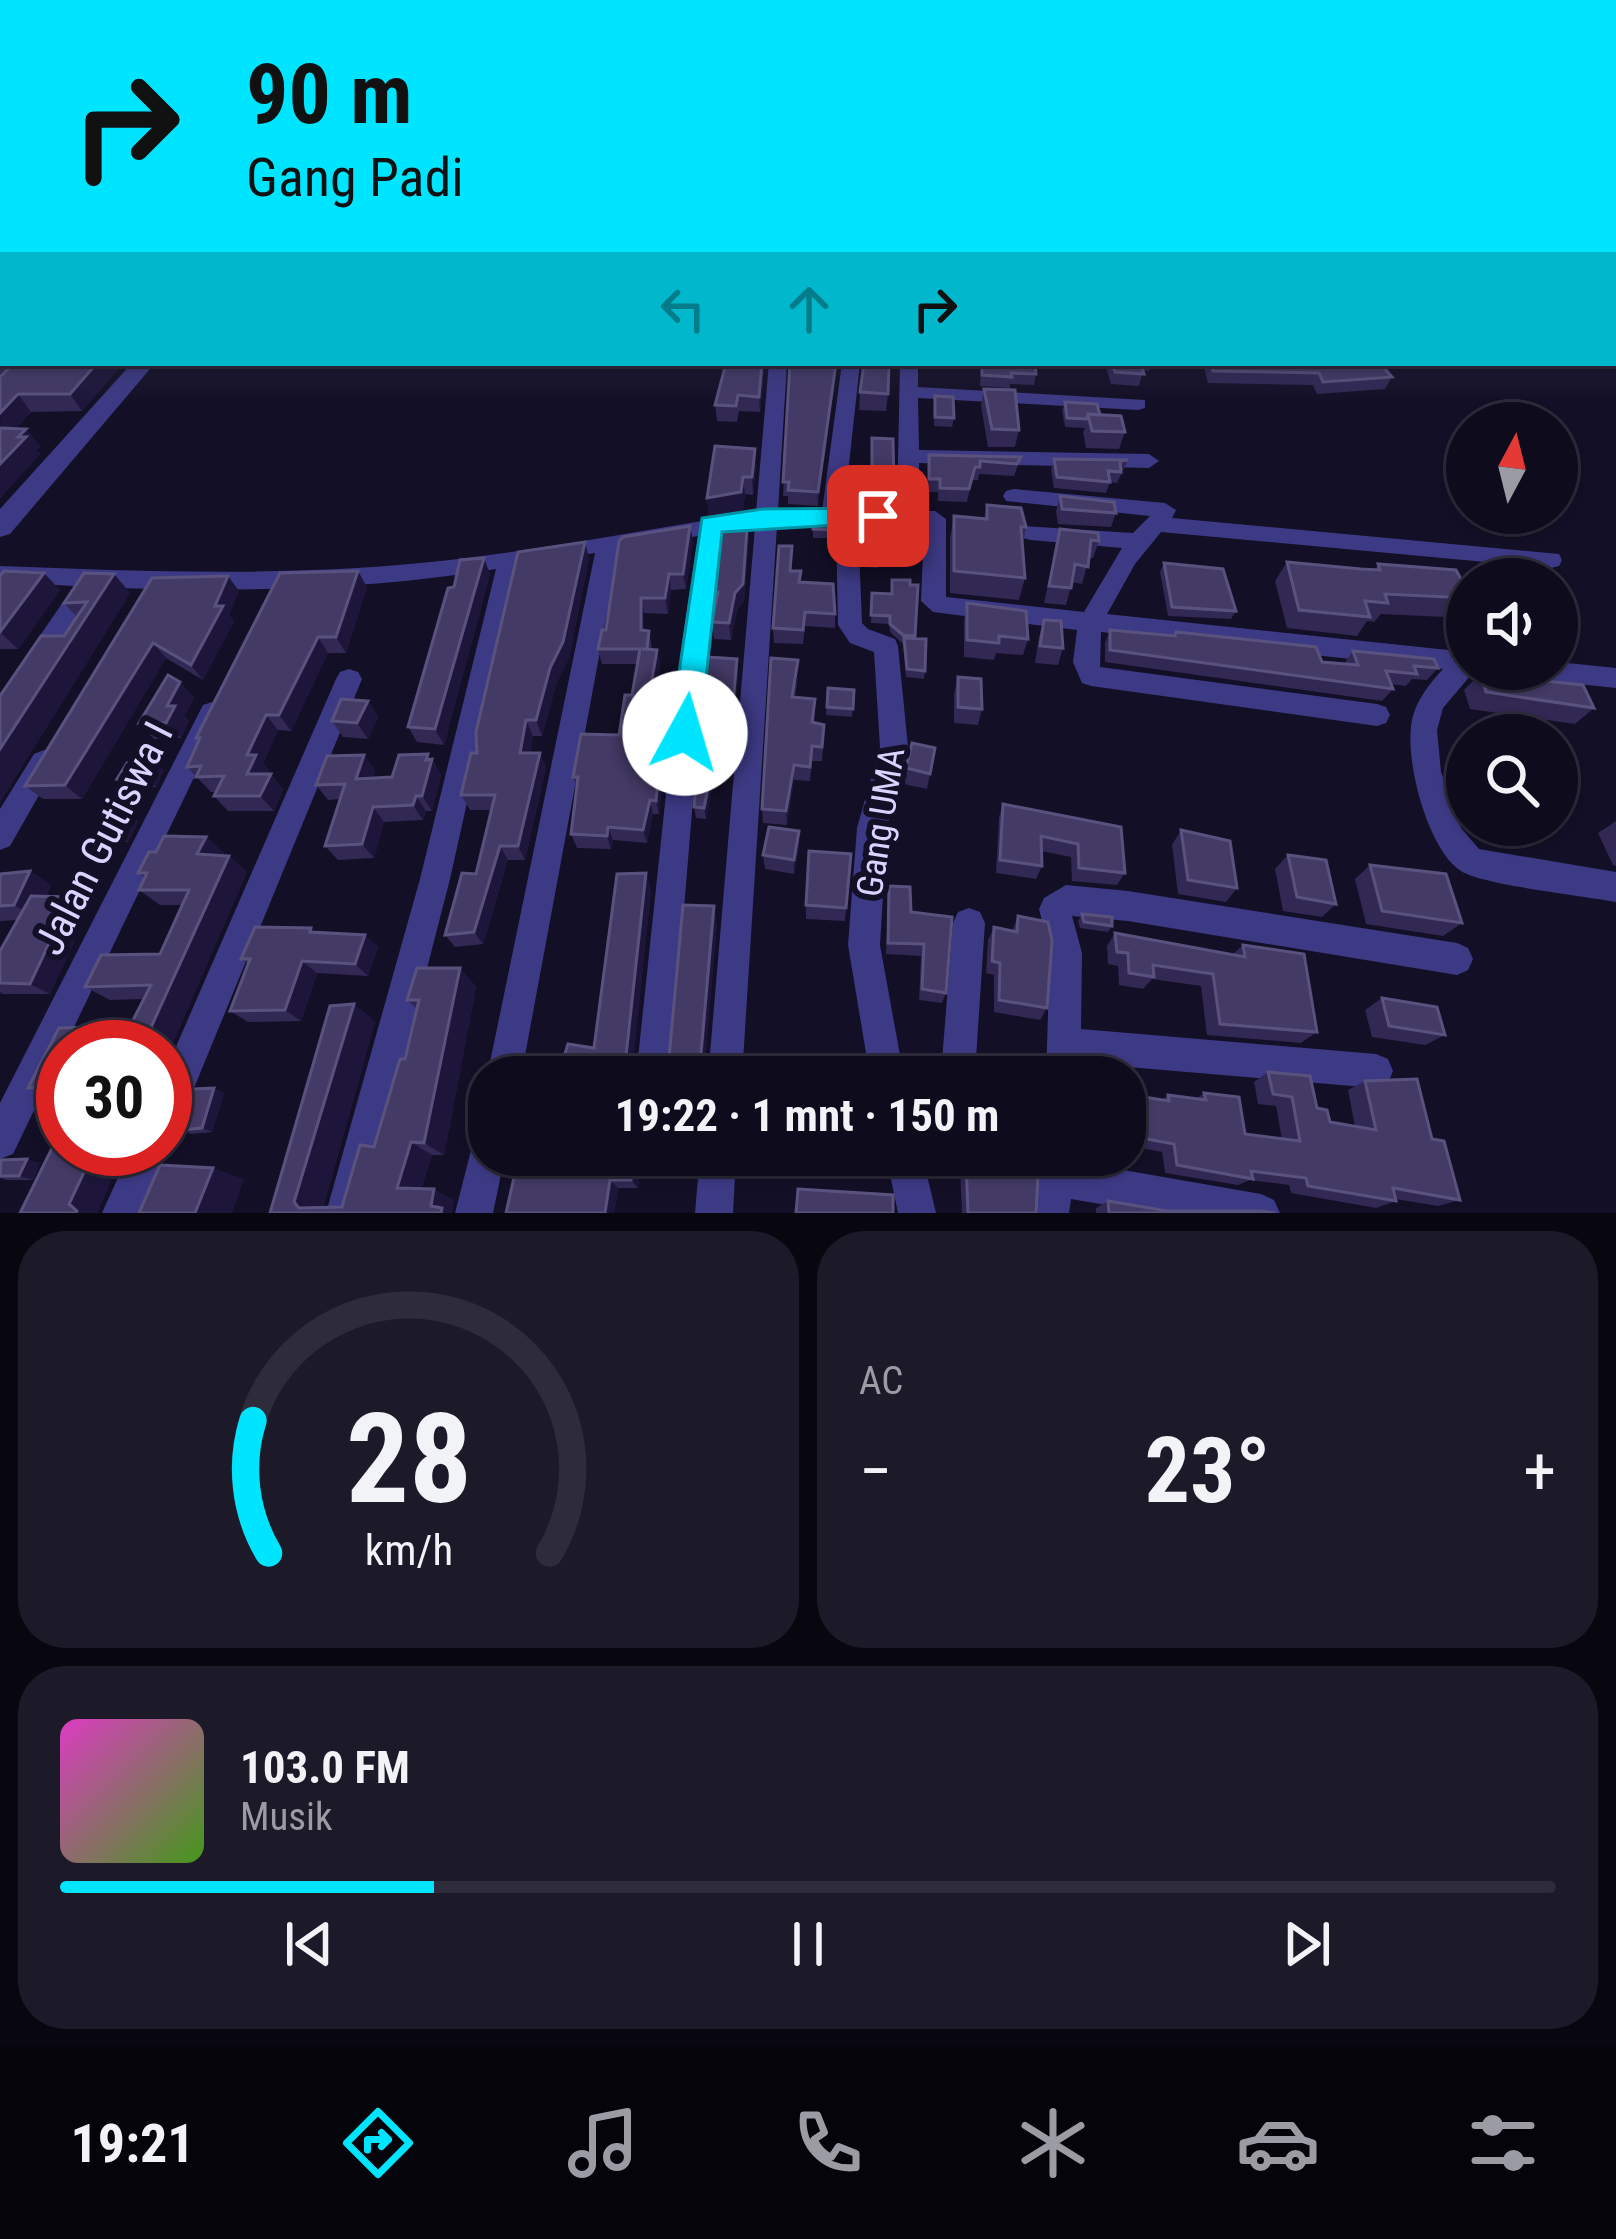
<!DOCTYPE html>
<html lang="id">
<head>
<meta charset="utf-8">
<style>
	body { margin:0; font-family:"Roboto Condensed",sans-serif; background:#1c1929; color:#f1f3f6; height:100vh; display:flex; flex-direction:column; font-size:45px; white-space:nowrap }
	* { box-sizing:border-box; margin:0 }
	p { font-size:39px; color:#9b9ba3 }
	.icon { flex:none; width:66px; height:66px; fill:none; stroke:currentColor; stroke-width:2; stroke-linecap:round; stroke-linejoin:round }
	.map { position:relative; height:1213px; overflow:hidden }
	.side { display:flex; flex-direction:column; gap:18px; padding:18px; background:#08060f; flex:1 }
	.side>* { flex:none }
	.banner { position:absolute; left:0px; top:0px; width:1617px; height:366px; box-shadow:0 3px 9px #0004,0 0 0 3px #2e2b3b; background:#00e5ff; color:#111; overflow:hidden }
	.needle { width:78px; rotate:7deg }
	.buttons { position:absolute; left:1446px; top:402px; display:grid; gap:24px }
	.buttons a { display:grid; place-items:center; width:132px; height:132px; border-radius:50%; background:#0e0b1c; box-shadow:0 3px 9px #0004,0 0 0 3px #2e2b3b; font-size:60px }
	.speed { position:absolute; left:36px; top:1020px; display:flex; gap:24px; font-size:60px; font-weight:700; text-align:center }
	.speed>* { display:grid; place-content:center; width:156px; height:156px; border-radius:50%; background:#0e0b1c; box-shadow:0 3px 9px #0004,0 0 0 3px #2e2b3b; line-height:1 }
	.speed .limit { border:18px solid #d22; background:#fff; color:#111 }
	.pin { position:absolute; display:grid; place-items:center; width:102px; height:102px; color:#fff; margin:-51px; border-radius:24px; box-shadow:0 6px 18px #0006 }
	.me { position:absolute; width:132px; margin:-66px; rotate:6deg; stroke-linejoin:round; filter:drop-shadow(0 0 9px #0008) }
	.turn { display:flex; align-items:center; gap:42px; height:252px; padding:0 48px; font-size:54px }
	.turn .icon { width:156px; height:156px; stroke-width:2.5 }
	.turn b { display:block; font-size:84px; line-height:102px }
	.lanes { display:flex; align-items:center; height:114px; padding:0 48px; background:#0003; justify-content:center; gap:60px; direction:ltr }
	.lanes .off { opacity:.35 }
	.big { font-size:90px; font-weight:700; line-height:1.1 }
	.side .card { flex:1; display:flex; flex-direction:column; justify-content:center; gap:18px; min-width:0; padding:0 42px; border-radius:48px; background:#1c1929 }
	.side .dial { align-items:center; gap:0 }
	.dial svg { height:312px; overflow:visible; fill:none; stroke:#2e2b3b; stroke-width:7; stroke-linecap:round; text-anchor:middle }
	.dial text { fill:#f1f3f6; stroke:none }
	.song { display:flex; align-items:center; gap:36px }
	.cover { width:144px; height:144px; border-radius:18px; background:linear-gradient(135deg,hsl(310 70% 55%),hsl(100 70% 35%)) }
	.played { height:12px; border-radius:6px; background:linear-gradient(90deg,#00e5ff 25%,#2e2b3b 25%) }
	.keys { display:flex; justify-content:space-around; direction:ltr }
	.heat { display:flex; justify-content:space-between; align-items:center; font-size:66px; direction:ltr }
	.side .tiles { flex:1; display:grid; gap:18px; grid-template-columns:1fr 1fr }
	.card:last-child { grid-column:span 2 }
	.trip { position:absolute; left:468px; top:1056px; width:678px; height:120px; border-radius:48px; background:#0e0b1c; box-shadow:0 3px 9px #0004,0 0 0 3px #2e2b3b; font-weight:700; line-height:120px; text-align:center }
	.dock { display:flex; height:192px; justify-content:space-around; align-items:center; background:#06040b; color:#9b9ba3 }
	.dock .icon { width:84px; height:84px }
	.dock .current { color:#00e5ff }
	.dock b { font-size:54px; color:#f1f3f6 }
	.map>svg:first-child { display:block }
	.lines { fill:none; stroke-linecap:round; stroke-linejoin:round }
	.minor { fill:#3d3a85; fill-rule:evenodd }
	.tertiary { fill:#3d3a85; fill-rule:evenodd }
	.wall { fill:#312854 }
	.shaded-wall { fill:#1d163a }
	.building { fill:#433a66; stroke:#5a527e; stroke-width:3 }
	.route { fill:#00e5ff; stroke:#0095a6; stroke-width:3 }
	.labels { text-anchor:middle; stroke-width:12; stroke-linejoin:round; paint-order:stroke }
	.street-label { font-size:36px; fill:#d9d4ff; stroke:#130f26 }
	.near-street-label { font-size:42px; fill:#d9d4ff; stroke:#130f26 }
</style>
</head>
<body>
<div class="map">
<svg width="1616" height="1213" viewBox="0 0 1616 1213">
	<rect width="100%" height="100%" fill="#130f26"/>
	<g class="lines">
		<path class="minor" d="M769 363H787L778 511H822L842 363H860L844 510 897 511 900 363H918V387L1145 400V408L1138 410 918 398 919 450 1149 454 1159 461 1149 468 919 463V511H935L946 519V597L1084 612 1122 548 1031 540 1023 538 1020 532 1023 526 1133 533 1150 516 1006 501 1003 496 1006 491 1014 489 1165 503 1176 510 1172 518 1559 554 1562 560 1559 566 1551 568 1161 532 1135 564 1107 614 1467 652V669H1476L1443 708 1437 730 1441 772 1461 828 1479 849 1616 872V902C1585 896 1482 885 1461 871 1427 850 1402 753 1413 716 1418 698 1430 683 1443 669L1101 632 1100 667 1377 704 1386 707 1390 715 1386 723 1377 726 1091 686 1082 683 1073 662 1077 630 933 612 921 601 924 527 858 526 862 623 868 629 895 639 898 646 908 747 887 828 880 945 904 1077H870L848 945 857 828 880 747 874 652 850 643 838 625 836 526H777L742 1077H708L755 527 721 532 706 643 670 1077H636L682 643 698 536 619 549 521 1077H489V1083L487 1077 595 553 520 565 450 879 364 1213H326L420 879 496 569C370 590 225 593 98 587L9 724 0 727V694L74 586 0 582V566C149 572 301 577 450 560 553 548 655 528 756 512Z
			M1345 363H1408L1399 368 1352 373 1345 371Z
			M1557 662 1616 668V688L1530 679 1521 676 1517 669H1557Z
			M349 669 358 672 362 679 178 1127 165 1132V1072L336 679 340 672Z
			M212 702 221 705 225 713 13 1154 0 1159V1103L203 705Z
			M44 750 54 754 58 762 10 846 0 850V809L34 754Z
			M1066 885 1128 891 1457 943 1468 948 1473 959 1468 970 1457 975 1128 921 1072 916 1082 953 1081 1029 1376 1054 1388 1059 1393 1071 1388 1083 1376 1088 1081 1063 1080 1077H1046L1050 953 1039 909 1044 898Z
			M969 908 980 912 985 923 976 1058 990 1065 995 1077H949L942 1061 953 923 958 912Z
			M489 1126V1155H505L493 1213H455L476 1131Z
			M165 1141 168 1149 140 1213H102L131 1149H165Z
			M700 1155H736L733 1213H695Z
			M886 1155H922L936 1213H898Z
			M1054 1158 1261 1194 1274 1200 1280 1213H1153L1071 1199 1069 1213H1031L1041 1164Z"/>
		<path class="tertiary" d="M132 363H155L10 534 0 537V509Z"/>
	</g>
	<path class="wall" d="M3 337V363H123L82 411 31 412 16 428 26 429 40 446 36 450 40 454 0 498 2 376H0V340Z
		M790 363H837L818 506 788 504V496H783Z
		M981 363H1035L1036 374 1034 385 1010 384V388L980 386Z
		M1105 363H1152L1149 371 1143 370 1139 386 1111 384Z
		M1203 363H1292L1392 377 1385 389 1317 394 1313 385 1208 383Z
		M764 369 760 412 739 411 737 422 717 421 715 405Z
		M984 389 1019 430 1015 447H988L981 406Z
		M860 392 888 394 886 411 859 410Z
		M935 396 954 418 952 427 934 426Z
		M1065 402 1100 415 1125 432 1119 449 1086 448 1083 432 1085 428 1065 427 1062 410Z
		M872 438 894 489 893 506H849L852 469H871Z
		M929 455 1021 457 1014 476 979 474 978 480H972L967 502 938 501V492H928Z
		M1054 459 1128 460 1117 483 1110 482 1106 493 1054 488 1051 470Z
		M756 466 753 495 745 494 743 510 709 515 707 498Z
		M1060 496 1116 513 1111 527 1058 524 1056 511Z
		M987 505 1026 527 1023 542 1025 578 1019 600 950 593V538L954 516 984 519Z
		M748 515 749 532 744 601 737 610 731 640 714 639 712 622 715 607 713 592Z
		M864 518 897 524 895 537 882 536 878 568 864 567Z
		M813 522H832V538H813Z
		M1060 529 1099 541 1093 558H1089L1082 584 1072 582 1066 605 1044 603Z
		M693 541 686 589 671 590 668 614 644 613V630L649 631 652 649 657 650 660 665 655 698 670 715 659 814H653L647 843 613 840 611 849 577 848 571 834 577 787 573 777 619 735 632 695 638 664H602L598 649 606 630Z
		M589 558 569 658 556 684 542 736H533L530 753H540L546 768 525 860H508L483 944 455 947 445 935 476 874 491 810H470L461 795 477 753Z
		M1287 562 1361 569 1375 570 1378 564 1467 579V618L1381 614 1374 622 1367 621 1357 636 1287 628 1275 581Z
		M1164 563 1236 611 1231 619 1168 616 1160 572Z
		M792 571 801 582 835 614V628L805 626 803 644 774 643 773 628Z
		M114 574 130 593 0 802V696L64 636 77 617 64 603Z
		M490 574 444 745 417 742 408 727Z
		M0 576 60 590 18 649H0Z
		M152 578 239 591 229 615 234 621 203 680 166 658 82 799H43L25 786Z
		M892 580 910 585H918L915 639 925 671 924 679 906 677 903 644 890 632 889 624 871 623 872 593 891 594Z
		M367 587 346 653H328L291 731 278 730 263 763 269 770 267 774H271L283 789 274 811H228L214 796 216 792H211L187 767 199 741 196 738Z
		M967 603 1028 639 1023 655 996 653 994 660 964 657V620Z
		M1044 620 1063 648 1058 665 1035 663 1039 637Z
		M1110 630 1174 636 1176 632 1322 662 1344 664 1353 651 1438 668 1427 680 1412 679 1406 686 1391 684 1393 689 1382 701 1105 662V643Z
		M738 671 731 760 718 759 706 819 696 818 694 807Z
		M1480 674 1594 708 1575 724 1470 709 1464 690Z
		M798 676 795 697 815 714 814 723 824 725 822 761H812L810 781 794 780 787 825 763 823 762 809Z
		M958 677 982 709 978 725 954 723V694Z
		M180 682 194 698 184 716 189 721 181 738 154 739 139 723Z
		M828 688 854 690 852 717 826 715Z
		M368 701 378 717 368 739 343 737 332 721Z
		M935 748 927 789 903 784 906 768Z
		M364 755 375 771 373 778 392 777 432 759 441 775 432 811H426L423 820 384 822 374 858 338 860 325 846 340 799 328 800 316 785Z
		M164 770 156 787H126L117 779Z
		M1003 804 1121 827 1125 873 1117 885 1072 881 1071 857 1041 851 1042 866 1036 879 996 873 999 817Z
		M129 814 138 822 128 842H112L102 835Z
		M1616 821V866L1613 865 1598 833Z
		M1181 830 1237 888 1226 902 1178 894 1172 845Z
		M799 831V845L794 874 765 869 763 855Z
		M164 836 206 837 224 853 223 856H229L247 872 165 1061V1047H63V1098H56L28 1088 59 1028 130 1026 143 999 110 1000 85 987 101 955 160 954 182 905H160L139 890 145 878 138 873 149 852H156Z
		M1288 855 1336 904 1322 917 1283 911 1275 869Z
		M1370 865 1462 923 1443 936 1366 924 1355 879Z
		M30 871 51 885 46 897 89 909 50 994H3L0 992V951L18 920 0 921V874Z
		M889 886 911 912 946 993 942 1003 919 1000 921 956 886 954Z
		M651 890 632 1070 668 1069 717 922 704 1067 709 1070 712 1077H593L572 1075 562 1063 594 1048Z
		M806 905 846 908 845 921 806 919Z
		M1082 914 1112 926 1108 932 1080 928 1078 921Z
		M1018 916 1047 1008 1040 1020 994 1012V975L986 973 988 940 994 927 1012 931Z
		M315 932 378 947 368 976 317 973 301 1021 248 1022 230 1011 248 964 241 959Z
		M1115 933 1233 954 1243 945 1317 1032 1301 1043 1207 1035 1201 986 1152 979 1143 989 1119 985 1118 966 1108 964 1107 946Z
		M460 968 476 987 444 1155H432L421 1189 454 1200 452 1213H270L354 1004 375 1022 323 1208 342 1207 374 1147 405 1059 417 1009 407 1000Z
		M1382 998 1445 1035 1425 1045 1372 1037 1365 1010Z
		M1268 1072 1317 1108 1330 1122 1355 1127 1348 1090 1365 1081 1432 1139 1460 1200 1438 1206 1395 1199 1396 1201 1376 1208 1291 1193 1289 1185 1250 1180 1238 1185 1165 1173 1162 1152 1125 1145V1094L1162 1100 1168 1095 1196 1099 1204 1093 1245 1134 1282 1139 1276 1106 1258 1104 1254 1082Z
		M224 1093 212 1132 191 1134 181 1130Z
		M519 1155H635L640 1162 638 1188H618L614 1213H506Z
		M659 1155H696L695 1161 663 1160Z
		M926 1155H1039L1036 1213H962L960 1169 928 1159Z
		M1079 1155H1105L1097 1161 1079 1158Z
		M0 1163H40L33 1180H7L0 1178Z
		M1108 1201 1167 1211 1276 1213H1096V1208Z"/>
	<path class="shaded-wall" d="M97 363H123L82 411 70 394Z
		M762 363 764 369 760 412 759 397Z
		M836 363H837L818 506V492Z
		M18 394 31 412 1 444 0 413Z
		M26 429 40 446 36 450 40 454 0 498V464L18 437Z
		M755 449 756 466 753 495 752 477Z
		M743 477 745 494 743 510 709 515 707 498Z
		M748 515 749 532 744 601 737 610 731 640 729 623Z
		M690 526 693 541 686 589 683 574Z
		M585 542 589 558 569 658 556 684 542 736 536 720Z
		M484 558 490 574 444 745 435 729Z
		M358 571 367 587 346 653 336 637Z
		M44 573 60 590 18 649 0 632Z
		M114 574 130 593 0 802V749Z
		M669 574 671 590 668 614 665 598Z
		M228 576 239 591 229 615 234 621 203 680 191 665Z
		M641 598 644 613V645L641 630Z
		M318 637 328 653 291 731 279 715Z
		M153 643 166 658 82 799 65 785Z
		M657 650 660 665 652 712 649 697Z
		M737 659 738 671 731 760 729 749Z
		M180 682 194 698 184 716 189 721 181 738 166 723 167 706Z
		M667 700 670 715 659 814 656 801Z
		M368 701 378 717 368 739 357 723Z
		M266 715 278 730 263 763 269 770 260 788 247 774V755Z
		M526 720 533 736 527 768 520 753Z
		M716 748 718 759 706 819 704 808Z
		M540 753 546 768 525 860 518 846Z
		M428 754 441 775 432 811 422 796Z
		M364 755 375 771 367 794 356 779Z
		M156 763 164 770 156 787 147 779Z
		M794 765V780L787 825 786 811Z
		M271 774 283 789 274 811 260 796Z
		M416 796 426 811 423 820 413 805Z
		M650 800 653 814 647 843 643 830Z
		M373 807 384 822 374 858 362 844Z
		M129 814 138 822 128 842 119 834Z
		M608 827 613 840 611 849 607 836Z
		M799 831V845L794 874V860Z
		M206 837 224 853 216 871 197 854Z
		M500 846 508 860 483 944 474 932Z
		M229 856 247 872 165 1061V1047H142Z
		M30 871 51 885 36 918 14 905Z
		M646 873 651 890 632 1073 625 1065Z
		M71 897 89 909 50 994 30 984Z
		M714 906 717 922 704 1077 700 1065Z
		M365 935 378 947 368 976 355 964Z
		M302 961 317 973 301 1021 285 1010Z
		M460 968 476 987 444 1155 424 1143Z
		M354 1004 375 1022 322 1212 299 1208 294 1202Z
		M214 1088 224 1093 212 1132 202 1128Z
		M411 1142 432 1155 418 1199 397 1188Z
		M95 1149H126L98 1211 100 1213H76L69 1204Z
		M634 1155 640 1162 638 1188 631 1180Z
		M27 1159 40 1163 33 1180 19 1176Z
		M213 1168 244 1179 232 1213H195Z
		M610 1180 618 1188 614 1213H605Z
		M434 1189 454 1200 452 1213H441L431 1206Z"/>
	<path class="building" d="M3 337V358H0V340Z
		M14 363H97L70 394H18L0 413V377Z
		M726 363H762L759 397 738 395 736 406 715 405Z
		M790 363H836L818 492 788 490 789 482H783Z
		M864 363H889L888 394 860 392Z
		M982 363H1035L1036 374 1011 373 1012 377 982 375Z
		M1112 363H1141L1144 374 1115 372Z
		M1211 363H1292L1340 366 1380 363 1392 377 1323 382 1319 373 1213 371Z
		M984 389 1015 390 1019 430 992 429Z
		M935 396 953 397 954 418 935 417Z
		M1065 402 1097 404 1100 415 1088 414 1087 419 1067 418Z
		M1088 414 1121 416 1125 432 1092 431Z
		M0 428 26 429 18 437H26L0 464Z
		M872 438 893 439 894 489 850 488 852 469H872Z
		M715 446 755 449 752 477H743L741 492 707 498Z
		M929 455 1021 457 1017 464 980 461V467H975L969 489 940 488V479H929Z
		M1054 459 1128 460 1120 461 1121 472 1108 471 1110 482 1057 477Z
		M1060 496 1114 502 1116 513 1062 509Z
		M987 505 1021 508 1026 527H1021L1025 578 954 571V516L987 519Z
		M748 515 743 584 735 593 729 623 712 622 718 592H713L723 519Z
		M864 518H897V524L883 523 880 555 865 554Z
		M813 522H832V530L813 529Z
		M690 526 683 574H669L665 598H641V630L649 631 647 649H642L657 650 649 697 667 700 656 801 650 800 643 830 608 827 607 836 571 834 578 777H573L581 734 619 735 625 695H632L640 649H598L602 630H606L619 541 623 537Z
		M1060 529 1098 533 1099 541 1091 540 1088 567 1075 564 1071 588 1049 586Z
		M585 542 563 642 550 668 536 720H526L520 753H540L518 846H500L474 932 445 935 462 873 476 874 495 795H461L471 753H477L476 732 518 552Z
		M779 546H792L790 571H801L799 582 833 584 835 614 805 612 803 630 773 628Z
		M484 558 435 729 408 727 448 588 454 587 460 560Z
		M1287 562 1361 569 1380 570 1378 564 1456 570 1461 579H1467V598L1385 594 1388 603 1365 601 1370 617 1299 610Z
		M1164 563 1223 569 1236 611 1172 607Z
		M4 571 44 573 0 632V576Z
		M358 571 336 637H318L279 715H266L247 755H256L247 774H271L260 796H214L224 776 196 777 201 766 187 767 200 738H196L280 573Z
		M84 573 114 574 0 749V696L41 636H64L87 602 64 603Z
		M228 576 215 606H223L191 665 153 643 65 785 25 786 152 578Z
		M892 580H910V585H918L915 636 903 635 890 624V616L871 615 872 593 892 594Z
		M967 603 1026 611 1028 639 999 636V643L967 640Z
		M1044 620 1061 621 1063 648 1040 646Z
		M1110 630 1175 636 1176 632 1316 647 1322 662 1358 665 1353 651 1434 659 1438 668 1414 666 1417 674 1386 671 1393 689 1110 650Z
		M904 638 926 639 925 671 907 669Z
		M707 657 737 659 729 749 716 748 704 808 694 807Z
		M771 658 798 660 792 697 815 699 812 722 824 725 822 747 812 746 810 767 794 765 786 811 762 809Z
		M1480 674 1583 685 1594 708 1486 692Z
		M168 675 180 682 167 706H175L166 723H139Z
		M958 677 981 679 982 709 958 707Z
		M828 688 854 690 853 709 827 707Z
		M341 699 368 701 357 723 332 721Z
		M912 743 935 748 930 774 906 768Z
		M428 754 426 760 432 759 422 796H416L413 805 373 807 362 844 325 846 345 784 316 785 327 756 364 755 356 779 392 777 399 755Z
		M127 763H156L147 779H117Z
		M1003 804 1121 827 1125 873 1079 868 1078 844 1041 836 1042 866 1000 860Z
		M129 814 119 834 102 835 113 815Z
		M769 827 799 831 794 860 763 855Z
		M1181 830 1230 841 1237 888 1188 880Z
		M164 836 206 837 197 854 229 856 142 1047H63V1087L28 1088 59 1028 130 1026 151 985 85 987 101 955 160 954 189 890H139L147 873H138L149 852H156Z
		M809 851 851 854 846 908 806 905Z
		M1288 855 1326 860 1336 904 1297 897Z
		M1370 865 1446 874 1462 923 1382 911Z
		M30 871 14 905 0 906V874Z
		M646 873 625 1065 629 1070 668 1069 683 905 714 906 700 1065 709 1070V1077H661V1073L591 1074 592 1066 562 1063 568 1044 594 1048 617 874Z
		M889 886 910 887 911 912 952 917 946 993 922 989 924 944 888 943Z
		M31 896 71 897 30 984 0 983V951Z
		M1082 914 1112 917V926L1084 922Z
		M1018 916 1048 922 1052 941 1047 1008 999 1000 1000 963 992 961 994 927 1017 932Z
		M255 927 311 928 310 932 365 935 355 964 302 961 285 1010 230 1011 250 959H241Z
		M1115 933 1245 957 1243 945 1304 954 1317 1032 1220 1024 1213 974 1153 965 1154 977 1129 973 1128 953 1117 952Z
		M417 968H460L424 1143 411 1142 397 1188 434 1189 431 1206 442 1208 441 1213H270L330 1006 354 1004 294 1202 299 1208 342 1207 360 1145 374 1147 400 1059H405L419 1000H407Z
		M1382 998 1437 1007 1445 1035 1389 1026Z
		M964 1071H972L996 1077H963Z
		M1268 1072 1310 1076 1317 1108 1327 1110 1330 1122 1376 1130 1365 1081 1417 1079 1432 1139 1444 1141 1460 1200 1393 1188 1396 1201 1308 1186 1306 1178 1251 1171 1253 1179 1177 1165 1174 1144 1125 1135V1094L1169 1101 1168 1095 1206 1100 1204 1093 1239 1097 1245 1134 1300 1141 1292 1097 1273 1094Z
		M214 1088 202 1128 181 1130 194 1089Z
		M59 1134H63V1149H95L69 1204 77 1211 76 1213H20Z
		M519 1155H634L631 1180H610L605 1213H506Z
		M945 1155H1039L1036 1213H968L966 1161Z
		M27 1159 19 1176H0L1 1160Z
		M160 1165 213 1168 195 1213H139Z
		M798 1189 893 1195V1213H796Z
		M1108 1201 1167 1211H1261L1276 1213H1109Z"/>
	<linearGradient id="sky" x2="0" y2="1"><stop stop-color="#0a0815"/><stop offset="0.58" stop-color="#333752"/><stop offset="1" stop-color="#333752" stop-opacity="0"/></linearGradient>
	<rect width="1616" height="405" fill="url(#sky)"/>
	<path class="route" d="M878 508 887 510 890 516 887 522 722 532 700 733 696 742 685 746 674 742 670 733 702 518 763 509Z"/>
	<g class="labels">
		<g class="street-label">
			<text transform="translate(880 822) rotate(-81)" y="13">Gang UMA</text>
		</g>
		<g class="near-street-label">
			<text transform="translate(103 838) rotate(-63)" y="15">Jalan Gutiswa I</text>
		</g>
	</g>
</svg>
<div class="buttons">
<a><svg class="needle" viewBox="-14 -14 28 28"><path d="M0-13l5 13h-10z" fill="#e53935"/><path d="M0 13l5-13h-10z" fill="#9b9ba3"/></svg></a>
<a><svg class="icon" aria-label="sound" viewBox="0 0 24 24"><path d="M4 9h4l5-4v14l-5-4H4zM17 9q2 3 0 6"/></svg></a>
<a><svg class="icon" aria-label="search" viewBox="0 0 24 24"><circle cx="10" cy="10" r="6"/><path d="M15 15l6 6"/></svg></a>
</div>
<div class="speed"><div class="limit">30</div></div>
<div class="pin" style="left:878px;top:516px;background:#d93025"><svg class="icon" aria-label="arrive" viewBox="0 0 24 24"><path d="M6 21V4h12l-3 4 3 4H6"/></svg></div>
<svg class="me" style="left:685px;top:733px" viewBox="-20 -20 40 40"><circle r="19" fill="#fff"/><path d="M0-13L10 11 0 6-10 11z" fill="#00e5ff"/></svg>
<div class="trip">19:22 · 1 mnt · 150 m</div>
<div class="banner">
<div class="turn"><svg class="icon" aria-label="right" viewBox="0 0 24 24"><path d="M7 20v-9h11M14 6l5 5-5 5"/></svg><div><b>90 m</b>Gang Padi</div></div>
<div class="lanes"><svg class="icon off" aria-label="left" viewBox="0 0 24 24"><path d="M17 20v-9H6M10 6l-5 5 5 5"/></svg><svg class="icon off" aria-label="ahead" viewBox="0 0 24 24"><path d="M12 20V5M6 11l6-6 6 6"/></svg><svg class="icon" aria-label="right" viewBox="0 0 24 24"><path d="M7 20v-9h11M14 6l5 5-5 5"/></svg></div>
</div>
</div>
<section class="side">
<div class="tiles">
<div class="card dial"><svg viewBox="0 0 100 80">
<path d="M14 69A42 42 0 1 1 86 69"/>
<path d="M14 69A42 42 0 0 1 10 35" stroke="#00e5ff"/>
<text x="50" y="56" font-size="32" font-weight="700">28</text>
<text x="50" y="72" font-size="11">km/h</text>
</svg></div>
<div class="card"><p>AC</p>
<div class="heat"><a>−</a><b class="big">23°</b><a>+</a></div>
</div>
<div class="card">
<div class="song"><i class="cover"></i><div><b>103.0 FM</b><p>Musik</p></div></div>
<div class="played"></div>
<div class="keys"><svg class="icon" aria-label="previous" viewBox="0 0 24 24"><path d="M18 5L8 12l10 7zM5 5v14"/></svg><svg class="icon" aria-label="pause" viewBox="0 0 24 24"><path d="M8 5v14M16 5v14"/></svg><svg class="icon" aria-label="next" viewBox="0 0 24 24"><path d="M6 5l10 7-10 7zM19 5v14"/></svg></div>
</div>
</div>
</section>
<nav class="dock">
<b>19:21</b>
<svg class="icon current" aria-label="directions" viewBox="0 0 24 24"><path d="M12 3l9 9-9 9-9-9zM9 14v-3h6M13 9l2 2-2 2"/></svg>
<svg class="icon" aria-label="music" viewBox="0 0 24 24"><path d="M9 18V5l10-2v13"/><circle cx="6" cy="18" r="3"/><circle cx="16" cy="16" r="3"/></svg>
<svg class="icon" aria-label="phone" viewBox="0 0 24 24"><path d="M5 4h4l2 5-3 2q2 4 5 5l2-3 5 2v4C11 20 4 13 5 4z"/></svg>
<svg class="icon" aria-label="climate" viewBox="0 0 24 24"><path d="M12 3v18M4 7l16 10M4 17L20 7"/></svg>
<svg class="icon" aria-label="car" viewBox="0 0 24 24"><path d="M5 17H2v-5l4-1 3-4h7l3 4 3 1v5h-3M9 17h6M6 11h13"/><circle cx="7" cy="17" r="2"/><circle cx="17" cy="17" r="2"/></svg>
<svg class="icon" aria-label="filters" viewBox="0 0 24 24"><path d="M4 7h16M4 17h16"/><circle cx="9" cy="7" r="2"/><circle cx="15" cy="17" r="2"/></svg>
</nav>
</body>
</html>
